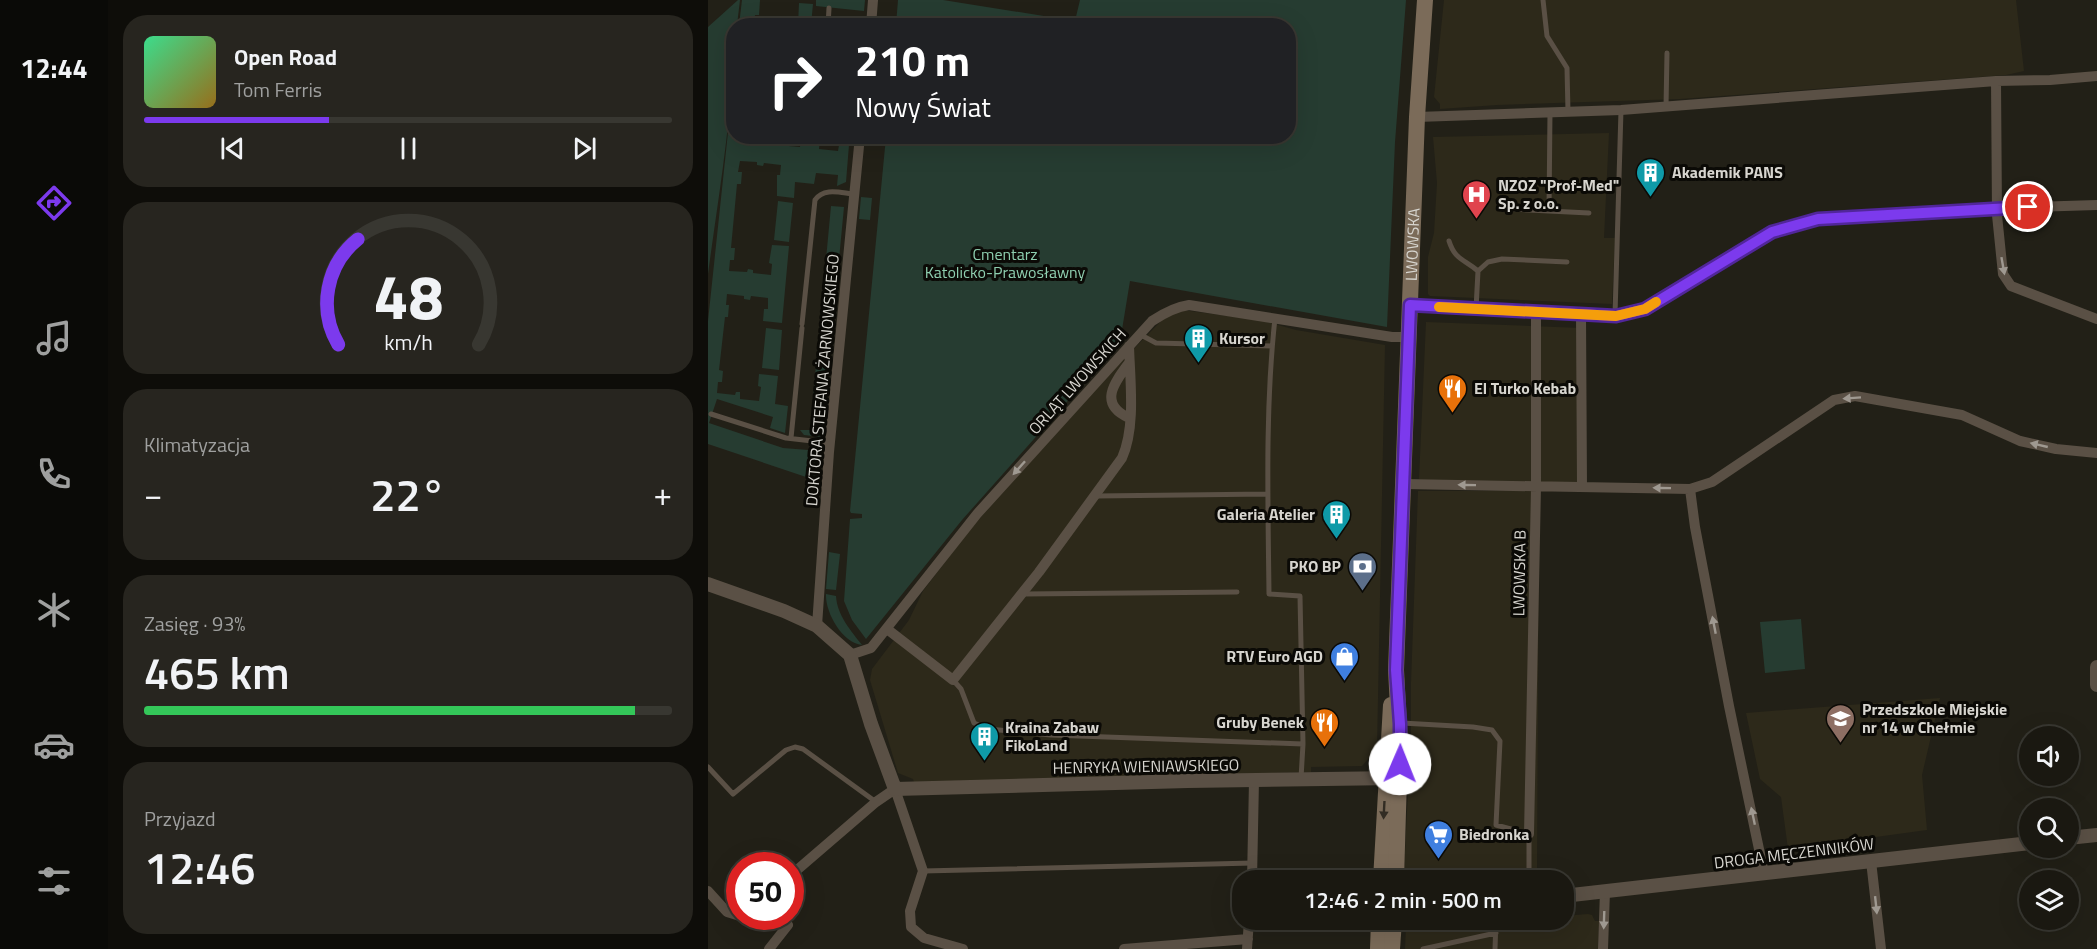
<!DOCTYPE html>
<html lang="pl">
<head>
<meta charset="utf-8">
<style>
	body { margin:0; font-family:"Titillium Web",sans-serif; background:#27251f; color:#f1f3f6; height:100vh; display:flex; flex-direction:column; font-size:22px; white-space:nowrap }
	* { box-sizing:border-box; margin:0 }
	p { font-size:20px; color:#9fa09f }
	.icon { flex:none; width:33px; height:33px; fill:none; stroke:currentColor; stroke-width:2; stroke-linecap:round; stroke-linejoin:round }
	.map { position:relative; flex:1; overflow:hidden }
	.details { display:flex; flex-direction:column; gap:15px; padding:15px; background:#0e0d09; width:600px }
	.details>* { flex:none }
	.top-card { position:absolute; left:18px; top:18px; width:570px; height:126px; border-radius:24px; box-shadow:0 6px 24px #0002,0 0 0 2px #383731; background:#202124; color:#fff; overflow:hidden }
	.tools { position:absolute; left:1311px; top:726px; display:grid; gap:12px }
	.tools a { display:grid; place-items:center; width:60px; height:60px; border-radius:50%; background:#1a1811; box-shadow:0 6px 24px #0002,0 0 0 2px #383731; font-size:30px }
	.speed { position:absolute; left:18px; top:852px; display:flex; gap:12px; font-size:30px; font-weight:700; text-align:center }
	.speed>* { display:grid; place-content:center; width:78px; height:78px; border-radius:50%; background:#1a1811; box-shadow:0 6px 24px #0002,0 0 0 2px #383731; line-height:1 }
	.speed .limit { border:9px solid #d22; background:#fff; color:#111 }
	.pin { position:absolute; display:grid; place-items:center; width:51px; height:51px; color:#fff; margin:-26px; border:3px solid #fff; border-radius:50%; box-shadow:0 2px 6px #0007 }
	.me { position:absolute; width:66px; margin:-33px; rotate:1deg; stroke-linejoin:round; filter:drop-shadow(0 0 4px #0008) }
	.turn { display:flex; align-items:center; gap:21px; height:126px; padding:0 30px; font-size:27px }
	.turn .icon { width:78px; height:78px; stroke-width:2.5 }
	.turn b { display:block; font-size:42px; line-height:51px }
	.big { font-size:45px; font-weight:600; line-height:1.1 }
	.details .tile { flex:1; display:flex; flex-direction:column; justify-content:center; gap:9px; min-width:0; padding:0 21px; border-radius:24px; background:#27251f }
	.details .dial { align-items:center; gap:0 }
	.dial svg { height:156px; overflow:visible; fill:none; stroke:#383731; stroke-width:7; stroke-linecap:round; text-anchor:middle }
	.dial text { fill:#f1f3f6; stroke:none }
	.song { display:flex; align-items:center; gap:18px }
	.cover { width:72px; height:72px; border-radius:9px; background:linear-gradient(135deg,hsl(150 70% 55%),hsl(40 70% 35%)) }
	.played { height:6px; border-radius:3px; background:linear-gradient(90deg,#7c3aed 35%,#383731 35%) }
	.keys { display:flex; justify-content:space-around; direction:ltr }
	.heat { display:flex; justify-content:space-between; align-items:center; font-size:33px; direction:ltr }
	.charge { height:9px; border-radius:4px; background:linear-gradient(90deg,#34c759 93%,#383731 0) }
	.trip { position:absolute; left:524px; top:870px; width:342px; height:60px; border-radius:24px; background:#1a1811; box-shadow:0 6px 24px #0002,0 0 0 2px #383731; font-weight:600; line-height:60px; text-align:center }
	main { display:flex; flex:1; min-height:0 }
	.tab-bar { display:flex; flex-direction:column; width:108px; justify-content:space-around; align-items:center; background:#0a0a07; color:#9fa09f }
	.tab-bar .icon { width:42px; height:42px }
	.tab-bar .on { color:#7c3aed }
	.tab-bar b { font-size:27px; color:#f1f3f6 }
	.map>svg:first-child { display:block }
	.built { fill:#2d291a }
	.green { fill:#263c31 }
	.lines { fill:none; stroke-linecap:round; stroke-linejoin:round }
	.service { stroke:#5a5045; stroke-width:5 }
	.minor { stroke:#5a5045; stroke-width:10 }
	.tertiary { stroke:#5a5045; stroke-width:14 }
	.secondary { stroke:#7b6b59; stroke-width:16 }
	.oneway { fill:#9f9991 }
	.oneway2 { fill:#322c23 }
	.route-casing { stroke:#51269a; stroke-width:15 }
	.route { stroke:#7c3aed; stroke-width:10 }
	.slow { stroke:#f59e0b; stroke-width:10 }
	.labels { text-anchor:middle; stroke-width:6; stroke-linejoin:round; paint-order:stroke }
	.poi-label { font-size:16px; font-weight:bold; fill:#d7d5cf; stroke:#0b0a06; text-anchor:start }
	.street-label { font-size:16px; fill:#d7d5cf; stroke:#0b0a06 }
	.park-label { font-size:16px; fill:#8eceaf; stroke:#0b0a06 }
</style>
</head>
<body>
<main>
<nav class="tab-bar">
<b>12:44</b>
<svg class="icon on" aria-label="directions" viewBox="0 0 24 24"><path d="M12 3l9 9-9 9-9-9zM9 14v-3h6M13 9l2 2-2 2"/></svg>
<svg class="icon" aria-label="music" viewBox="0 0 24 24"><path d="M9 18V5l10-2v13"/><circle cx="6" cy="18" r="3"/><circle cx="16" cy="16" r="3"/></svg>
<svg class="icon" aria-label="phone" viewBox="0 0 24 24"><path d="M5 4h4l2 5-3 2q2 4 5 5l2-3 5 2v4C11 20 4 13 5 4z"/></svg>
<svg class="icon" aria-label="climate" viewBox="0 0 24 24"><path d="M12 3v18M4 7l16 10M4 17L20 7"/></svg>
<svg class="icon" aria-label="car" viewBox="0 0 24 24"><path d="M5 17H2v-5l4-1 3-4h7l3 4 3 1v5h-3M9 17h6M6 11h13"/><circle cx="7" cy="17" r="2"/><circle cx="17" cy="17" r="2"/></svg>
<svg class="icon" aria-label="filters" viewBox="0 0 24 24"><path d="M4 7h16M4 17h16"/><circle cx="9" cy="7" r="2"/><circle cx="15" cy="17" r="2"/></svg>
</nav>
<section class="details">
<div class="tile">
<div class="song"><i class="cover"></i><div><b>Open Road</b><p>Tom Ferris</p></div></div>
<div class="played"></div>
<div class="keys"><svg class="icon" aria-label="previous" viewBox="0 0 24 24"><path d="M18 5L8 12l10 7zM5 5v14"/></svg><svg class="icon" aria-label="pause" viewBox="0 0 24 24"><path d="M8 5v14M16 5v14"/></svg><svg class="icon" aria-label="next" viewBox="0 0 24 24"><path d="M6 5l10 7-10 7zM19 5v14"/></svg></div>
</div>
<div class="tile dial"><svg viewBox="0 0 100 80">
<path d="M14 69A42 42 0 1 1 86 69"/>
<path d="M14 69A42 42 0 0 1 24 15" stroke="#7c3aed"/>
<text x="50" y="56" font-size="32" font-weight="700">48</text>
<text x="50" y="72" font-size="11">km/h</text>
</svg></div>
<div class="tile"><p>Klimatyzacja</p>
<div class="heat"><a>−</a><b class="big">22°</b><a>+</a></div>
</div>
<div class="tile"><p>Zasięg · 93%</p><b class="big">465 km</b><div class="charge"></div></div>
<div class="tile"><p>Przyjazd</p><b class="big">12:46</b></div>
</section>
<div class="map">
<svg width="1389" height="949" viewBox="0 0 1389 949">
	<rect width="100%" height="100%" fill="#222017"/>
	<path class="built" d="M736 0H1308L1316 71 1298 75 972 99 789 105 732 109V104L726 97Z
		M901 133 896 238H907L904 304 722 296 720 294V257L726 233 729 183 725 137Z
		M474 310 552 320 588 330 677 345 669 749 654 766 603 767V772L206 782 205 779 190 773 162 680 164 669 201 620 215 591 263 528 409 366 455 319Z
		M718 322 874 328V484L715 481 711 479Z
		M710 491H831L829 875 796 880H702L698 877 696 871 703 732V683Z
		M1232 698 1214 775 1219 830 1080 849 1073 797 1052 779 1038 713Z
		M880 914 884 915 887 921H891L890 949H697L698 925 702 920H855V916Z"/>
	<path class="green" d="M30 0H32L29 25 26 26C26 109 11 191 0 274V27Z
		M34 0H52L51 15H47L46 25H31Z
		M108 0H157L156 11 108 6Z
		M190 0H235L367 21 372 0H698L687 142 679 327 422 281 412 342 254 520 158 639 144 620 136 601 142 519 154 518V514L143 513 142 511 178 137 580 136V26L188 25Z
		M91 3 105 4 103 25H90Z
		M25 85 26 136 32 137V142L92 147 93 137H112L111 149 130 151 132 139 140 142 141 145 138 182 129 186 130 175 108 173 106 184 87 182 86 198 69 196V175H72L73 165 56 163 55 166 49 165V162L32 161 30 172H34L33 184H29L23 248H27L26 260H22L21 271 39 272 40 269 45 270V273L63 275 64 264 61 263 64 245 81 246 74 323 55 321 56 309H60V298L43 296 42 300 36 299V296L19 294 18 305H21L20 317H17L11 370 15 371 14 382H10L9 393 27 395 28 392H32V399L51 401 53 387 50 386 51 374 70 376 67 404 80 406 77 433 62 428 65 417 9 399 1 423 75 448 113 451 110 481 0 444V321Z
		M153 197 164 198 162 220 151 219Z
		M70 201 85 203 81 242 66 240Z
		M123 206 136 207 114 437 96 435 92 430H102Z
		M58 328 74 330 71 370 54 368Z
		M121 552 132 554 128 590 118 589Z
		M118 594 128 596C129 615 143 631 154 645 134 643 117 612 118 594Z
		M1093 619 1097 669 1057 673 1052 622Z"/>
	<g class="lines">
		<path class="service" d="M835 0 839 36 859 68 860 112
			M120 26 121 8
			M958 107 959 53
			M803 209 841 211 842 112
			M841 211 881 213
			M741 241C747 260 756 259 770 271L768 309
			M770 271 780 262 794 259 859 262
			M907 315 913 110
			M567 318C557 410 560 503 561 594L592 596 595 744 593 778
			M94 324 107 200C116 187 133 193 146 194
			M433 335 448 343 564 346
			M3 414 78 438 122 443
			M83 438 94 328
			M388 496 560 494
			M315 594 529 592
			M245 680 253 689 266 723 280 729 343 735 595 744
			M694 723 765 727 784 730 792 741 788 825 821 834V880
			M0 767 25 794 78 750 87 747 95 749 168 802
			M215 871 545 863
			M715 949 788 933
			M787 949 788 920"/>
		<path class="minor" d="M163 26 165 0
			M1288 81 1289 215 1295 274 1303 286 1389 319
			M709 117 913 110 1288 81 1342 80 1389 76
			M702 305 907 316 937 309 1064 232 1109 219 1289 208 1389 205
			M873 315 874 487
			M421 418C390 404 406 383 421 363
			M696 484 982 489 1004 482 1126 400 1147 396 1254 415 1312 441 1348 449 1389 453
			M982 489 987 527 1021 706 1056 873
			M109 626 121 452 152 136
			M179 629 245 680 331 572 414 458C428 427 422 380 421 346
			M142 655 163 648 269 514 444 321C456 313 467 307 481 305L684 337H701
			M821 834 828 487V313
			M1163 861 1173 949
			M82 876 168 802 187 789 215 871 202 911 203 927 216 938 255 949
			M544 880 546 780
			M0 891 19 912 32 916
			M61 949 80 925 73 916
			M416 949 540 939
			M539 949 541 920
			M895 949 897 891"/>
		<path class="tertiary" d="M0 584 76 611 109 626 142 655 163 724 187 789 480 781 689 778
			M1389 667V685
			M1360 838 1389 835
			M855 896 1322 843"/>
		<g class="secondary">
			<path d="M673 880 683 705"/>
			<path id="s1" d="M688 880 692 743 688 670 709 117 717 0"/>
			<path d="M670 949 671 920"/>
			<path d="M684 949 686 920"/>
		</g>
	</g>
	<defs><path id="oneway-solid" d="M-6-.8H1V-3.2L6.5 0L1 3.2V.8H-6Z" transform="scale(1.5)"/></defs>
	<g class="oneway">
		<use href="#oneway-solid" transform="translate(1295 266) rotate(80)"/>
		<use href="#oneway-solid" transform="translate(1144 398) rotate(176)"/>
		<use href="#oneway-solid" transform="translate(1331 445) rotate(-167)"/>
		<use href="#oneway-solid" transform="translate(311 468) rotate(132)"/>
		<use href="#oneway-solid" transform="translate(759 485) rotate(-179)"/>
		<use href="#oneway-solid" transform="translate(954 488) rotate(-179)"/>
		<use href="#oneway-solid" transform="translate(1006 625) rotate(-101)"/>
		<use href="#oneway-solid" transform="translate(1045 816) rotate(-102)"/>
		<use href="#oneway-solid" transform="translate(1168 905) rotate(84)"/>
		<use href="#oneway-solid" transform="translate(896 920) rotate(92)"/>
	</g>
	<use class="oneway2" href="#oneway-solid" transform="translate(676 810) rotate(93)"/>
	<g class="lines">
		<defs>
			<path id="route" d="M692 764V724L688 670 702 305 908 316 937 309 1064 232 1110 219 1320 207"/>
		</defs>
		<use href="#route" class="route-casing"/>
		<use href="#route" class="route"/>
		<path class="slow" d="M731 307 908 316 937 309 948 302"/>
	</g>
	<defs>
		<symbol id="building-pin" viewBox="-11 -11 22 30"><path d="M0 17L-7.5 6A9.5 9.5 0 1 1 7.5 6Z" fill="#0f9aa8" stroke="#0b0a06"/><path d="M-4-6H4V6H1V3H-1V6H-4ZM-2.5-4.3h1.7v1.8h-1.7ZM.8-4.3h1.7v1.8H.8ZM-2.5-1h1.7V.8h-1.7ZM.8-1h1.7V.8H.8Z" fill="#fff"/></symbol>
		<symbol id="hospital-pin" viewBox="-11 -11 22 30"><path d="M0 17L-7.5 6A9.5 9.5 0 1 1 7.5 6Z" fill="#e0444e" stroke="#0b0a06"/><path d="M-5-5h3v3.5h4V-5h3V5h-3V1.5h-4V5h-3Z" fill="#fff"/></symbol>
		<symbol id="restaurant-pin" viewBox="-11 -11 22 30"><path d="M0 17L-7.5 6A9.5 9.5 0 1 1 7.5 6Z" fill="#e8710a" stroke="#0b0a06"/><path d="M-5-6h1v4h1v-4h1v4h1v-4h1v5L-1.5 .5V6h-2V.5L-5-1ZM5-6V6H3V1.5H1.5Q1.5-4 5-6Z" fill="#fff"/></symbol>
		<symbol id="bank-pin" viewBox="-11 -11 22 30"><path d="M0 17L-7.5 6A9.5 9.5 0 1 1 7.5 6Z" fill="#5c6f8a" stroke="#0b0a06"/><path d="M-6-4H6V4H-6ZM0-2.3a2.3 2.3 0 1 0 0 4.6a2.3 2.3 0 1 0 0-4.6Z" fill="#fff"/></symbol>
		<symbol id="shop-pin" viewBox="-11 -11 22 30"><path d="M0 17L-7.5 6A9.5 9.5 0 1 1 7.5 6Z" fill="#3f7fe0" stroke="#0b0a06"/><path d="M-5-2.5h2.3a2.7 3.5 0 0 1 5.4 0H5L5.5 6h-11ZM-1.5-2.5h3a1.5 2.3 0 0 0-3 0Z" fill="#fff"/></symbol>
		<symbol id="school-pin" viewBox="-11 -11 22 30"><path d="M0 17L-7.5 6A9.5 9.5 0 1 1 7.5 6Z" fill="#8d6e63" stroke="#0b0a06"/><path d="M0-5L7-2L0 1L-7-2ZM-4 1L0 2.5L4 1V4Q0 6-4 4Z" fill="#fff"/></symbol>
		<symbol id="supermarket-pin" viewBox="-11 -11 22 30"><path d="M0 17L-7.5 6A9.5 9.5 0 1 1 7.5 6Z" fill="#3f7fe0" stroke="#0b0a06"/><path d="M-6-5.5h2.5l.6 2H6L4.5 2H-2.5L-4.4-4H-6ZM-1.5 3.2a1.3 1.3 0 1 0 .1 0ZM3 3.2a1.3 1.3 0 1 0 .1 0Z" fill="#fff"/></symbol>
	</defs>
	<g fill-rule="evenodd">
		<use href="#building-pin" x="926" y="156" width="33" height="45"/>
		<use href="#hospital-pin" x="752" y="178" width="33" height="45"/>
		<use href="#building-pin" x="474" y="322" width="33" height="45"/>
		<use href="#restaurant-pin" x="728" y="372" width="33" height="45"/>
		<use href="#building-pin" x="612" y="498" width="33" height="45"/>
		<use href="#bank-pin" x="638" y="550" width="33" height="45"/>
		<use href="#shop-pin" x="620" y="640" width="33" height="45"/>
		<use href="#school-pin" x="1116" y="702" width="33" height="45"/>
		<use href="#restaurant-pin" x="600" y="706" width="33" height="45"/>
		<use href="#building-pin" x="260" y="720" width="33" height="45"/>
		<use href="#supermarket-pin" x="714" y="818" width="33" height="45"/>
	</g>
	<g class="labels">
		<g class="poi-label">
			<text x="964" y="178">Akademik PANS</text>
			<text x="790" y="191">NZOZ "Prof-Med"<tspan x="790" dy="18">Sp. z o.o.</tspan></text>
			<text x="511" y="344">Kursor</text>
			<text x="766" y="394">El Turko Kebab</text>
			<text x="607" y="520" text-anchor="end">Galeria Atelier</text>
			<text x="633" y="572" text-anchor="end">PKO BP</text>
			<text x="615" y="662" text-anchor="end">RTV Euro AGD</text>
			<text x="1154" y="715">Przedszkole Miejskie<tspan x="1154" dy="18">nr 14 w Chełmie</tspan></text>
			<text x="596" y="728" text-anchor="end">Gruby Benek</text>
			<text x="297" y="733">Kraina Zabaw<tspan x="297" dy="18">FikoLand</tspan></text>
			<text x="751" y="840">Biedronka</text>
		</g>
		<g class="street-label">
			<text dy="6" stroke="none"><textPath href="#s1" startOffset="636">LWOWSKA</textPath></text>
			<text transform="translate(114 380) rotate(-85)" y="6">DOKTORA STEFANA ŻARNOWSKIEGO</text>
			<text transform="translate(369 381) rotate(-48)" y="6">ORLĄT LWOWSKICH</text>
			<text transform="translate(811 573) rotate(-89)" y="6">LWOWSKA B</text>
			<text transform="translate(438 766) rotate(-1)" y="6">HENRYKA WIENIAWSKIEGO</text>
			<text transform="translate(1086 853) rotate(-7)" y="6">DROGA MĘCZENNIKÓW</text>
		</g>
		<g class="park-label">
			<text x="297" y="260">Cmentarz<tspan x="297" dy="18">Katolicko-Prawosławny</tspan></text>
		</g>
	</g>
</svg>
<div class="tools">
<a><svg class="icon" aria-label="sound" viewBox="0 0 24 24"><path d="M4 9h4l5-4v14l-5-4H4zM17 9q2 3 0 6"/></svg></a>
<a><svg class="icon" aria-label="search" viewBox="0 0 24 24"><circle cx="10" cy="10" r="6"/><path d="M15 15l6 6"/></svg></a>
<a><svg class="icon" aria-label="layers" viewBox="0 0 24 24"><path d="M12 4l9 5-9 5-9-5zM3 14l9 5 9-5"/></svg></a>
</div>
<div class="speed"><div class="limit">50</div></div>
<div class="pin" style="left:1320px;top:207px;background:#d93025"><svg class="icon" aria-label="arrive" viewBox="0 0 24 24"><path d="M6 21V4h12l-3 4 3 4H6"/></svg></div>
<svg class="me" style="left:692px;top:764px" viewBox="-20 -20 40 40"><circle r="19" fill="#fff"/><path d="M0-13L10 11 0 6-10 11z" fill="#7c3aed"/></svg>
<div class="trip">12:46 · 2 min · 500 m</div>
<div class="top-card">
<div class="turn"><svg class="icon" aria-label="right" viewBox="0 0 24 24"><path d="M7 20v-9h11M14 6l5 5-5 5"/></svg><div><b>210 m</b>Nowy Świat</div></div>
</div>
</div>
</main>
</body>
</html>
